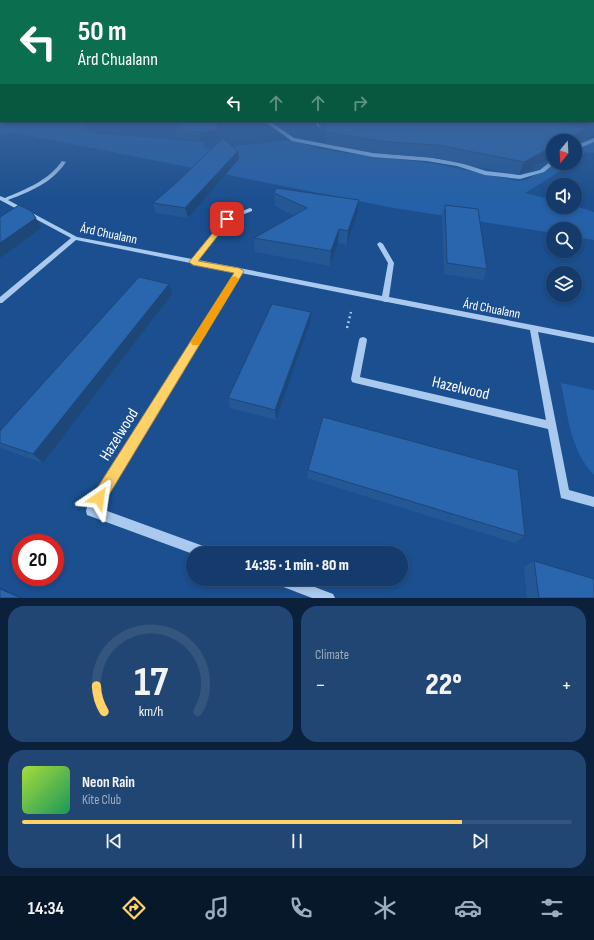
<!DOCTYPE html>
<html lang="en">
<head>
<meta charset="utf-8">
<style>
	body { margin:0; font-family:"Sofia Sans Condensed",sans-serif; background:#214673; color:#f1f3f6; height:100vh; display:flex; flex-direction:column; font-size:15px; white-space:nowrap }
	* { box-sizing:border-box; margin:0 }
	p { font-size:13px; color:#9dadc1 }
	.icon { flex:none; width:22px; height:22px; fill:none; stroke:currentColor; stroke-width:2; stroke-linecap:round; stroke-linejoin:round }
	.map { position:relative; height:598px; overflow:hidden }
	.panel { display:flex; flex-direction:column; gap:8px; padding:8px; background:#0b203b; flex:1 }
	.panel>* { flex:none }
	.guide { position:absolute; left:0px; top:0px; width:594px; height:122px; box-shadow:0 2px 6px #0003,0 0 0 1px #33557e; background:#0b6e4f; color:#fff; overflow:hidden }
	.needle { width:26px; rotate:198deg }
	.buttons { position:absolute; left:546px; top:134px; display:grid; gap:8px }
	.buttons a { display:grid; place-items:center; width:36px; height:36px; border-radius:50%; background:#143b6b; box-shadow:0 2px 6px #0003,0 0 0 1px #33557e; font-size:20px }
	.speed { position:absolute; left:12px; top:534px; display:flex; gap:8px; font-size:20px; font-weight:700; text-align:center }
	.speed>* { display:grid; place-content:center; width:52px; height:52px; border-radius:50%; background:#143b6b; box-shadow:0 2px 6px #0003,0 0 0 1px #33557e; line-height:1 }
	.speed .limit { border:6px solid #d22; background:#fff; color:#111 }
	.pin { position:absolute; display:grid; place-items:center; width:34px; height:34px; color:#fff; margin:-17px; border-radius:8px; box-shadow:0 2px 6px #0006 }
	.me { position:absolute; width:44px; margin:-22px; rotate:32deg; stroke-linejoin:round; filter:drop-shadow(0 0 3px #0008) }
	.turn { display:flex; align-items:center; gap:14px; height:84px; padding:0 12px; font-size:18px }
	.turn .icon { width:52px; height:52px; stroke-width:2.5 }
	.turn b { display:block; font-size:28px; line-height:34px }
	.lanes { display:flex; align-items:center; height:38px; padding:0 12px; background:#0003; justify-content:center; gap:20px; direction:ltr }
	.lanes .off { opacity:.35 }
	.big { font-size:30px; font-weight:800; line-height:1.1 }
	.panel .card { flex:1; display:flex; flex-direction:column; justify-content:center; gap:6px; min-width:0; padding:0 14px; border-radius:16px; background:#214673 }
	.panel .dial { align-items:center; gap:0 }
	.dial svg { height:104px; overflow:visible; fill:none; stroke:#33557e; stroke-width:7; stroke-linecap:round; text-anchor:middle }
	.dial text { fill:#f1f3f6; stroke:none }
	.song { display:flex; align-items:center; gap:12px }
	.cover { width:48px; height:48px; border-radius:6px; background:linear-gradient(135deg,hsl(80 70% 55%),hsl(150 70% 35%)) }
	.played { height:4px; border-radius:2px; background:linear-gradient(90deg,#ffd166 80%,#33557e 80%) }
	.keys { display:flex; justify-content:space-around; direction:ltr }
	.heat { display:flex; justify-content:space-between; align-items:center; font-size:22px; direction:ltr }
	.panel .tiles { flex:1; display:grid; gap:8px; grid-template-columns:1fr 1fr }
	.card:last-child { grid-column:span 2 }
	.trip { position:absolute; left:186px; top:546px; width:222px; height:40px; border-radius:20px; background:#143b6b; box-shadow:0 2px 6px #0003,0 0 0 1px #33557e; font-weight:800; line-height:40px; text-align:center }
	.tab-bar { display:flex; height:64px; justify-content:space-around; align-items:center; background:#08182b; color:#9dadc1 }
	.tab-bar .icon { width:28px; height:28px }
	.tab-bar .on { color:#ffd166 }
	.tab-bar b { font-size:18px; color:#f1f3f6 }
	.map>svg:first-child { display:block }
	.green { fill:#2461a8 }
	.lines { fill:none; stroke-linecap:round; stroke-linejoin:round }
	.stream { fill:#9cc4f0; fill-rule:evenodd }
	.path { stroke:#a9c9ee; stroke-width:2.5; stroke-dasharray:2 3; stroke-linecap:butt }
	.minor { fill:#a9c9ee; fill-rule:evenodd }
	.wall { fill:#245895 }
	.shaded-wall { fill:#1d4779 }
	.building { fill:#2a66ad; stroke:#1d4779 }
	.route { fill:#ffd166; stroke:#a68842 }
	.slow { fill:#f59e0b }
	.labels { text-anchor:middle; stroke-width:4; stroke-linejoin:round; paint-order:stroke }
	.street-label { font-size:13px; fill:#fff; stroke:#1b4f8f }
	.near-street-label { font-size:16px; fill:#fff; stroke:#1b4f8f }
</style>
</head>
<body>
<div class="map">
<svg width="594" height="598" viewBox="0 0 594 598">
	<rect width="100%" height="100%" fill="#1b4f8f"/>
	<path class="green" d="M0 117 1 121H82L89 133 202 142 205 149 293 140 320 149 338 152 431 163 519 181 526 180 557 163H573L525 193 553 200V207L575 206 594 212V240L575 237V229H553V233L394 208 16 133 0 135Z
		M594 139V153L585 152 581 158 575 162C575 144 578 143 594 139Z
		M561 383 594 390V475C570 450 568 416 561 383Z"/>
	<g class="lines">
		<path class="stream" d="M264 121H269L294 138 373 153 427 157 458 162 486 171 520 175 540 170 551 161 553 160V163H555L544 172 520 179 485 175 457 166 427 161 373 157 292 141Z
			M594 138V142L575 150V146Z"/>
		<path class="path" d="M347 328 351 312"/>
		<path class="minor" d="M314 121H318L320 127H318Z
			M62 161 66 162C52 183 31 191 8 200L77 237 192 259 225 218 250 208 252 209V211L229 220 198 260 382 296 388 263 377 244 380 242 383 244 394 263 389 297 594 337V343L538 332 569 490 594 497V507L561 498 548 429 355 383 352 382 351 379 359 340 360 338 363 337 366 338 367 340 360 377 546 420 530 330 387 302H385L382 301 241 273 99 508 206 547 210 549 212 553H193V554L87 515 86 511 87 507 235 272 76 240 2 303H0V297L71 238 0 200V196L5 198C26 189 48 181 62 161Z
			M271 579H294L333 594 335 598H312L273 583Z"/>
	</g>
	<path class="wall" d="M180 121 217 139 200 141 177 138 175 130Z
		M326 122 587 128 581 140 519 175 434 158 385 154 325 144Z
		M238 151 239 159 188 218 156 213 153 203Z
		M274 193 359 200 357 214 347 245 338 243 330 266 255 252 254 238 294 216 275 206Z
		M445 205 487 269 483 280 444 274 442 215Z
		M172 294 43 463 3 449 0 447V431Z
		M310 323 276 420 230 408 228 398Z
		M308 470 525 536 515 543 307 478Z
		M534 561 594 598H527L524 567Z"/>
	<path class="shaded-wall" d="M220 121H224L217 139 200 141 199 132Z
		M587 128 581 140 575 143V141H563Z
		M553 146V156L519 175 524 162Z
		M238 151 239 159 188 218 185 208Z
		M359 200 357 214 347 245 348 231Z
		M36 218 41 228 0 258V243Z
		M339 229 338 243 330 266 331 251Z
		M169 284 172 294 43 463 33 454Z
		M311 312 310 323 276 420 275 410Z
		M0 588 23 598H21L0 589Z"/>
	<path class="building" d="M180 121H220L216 130 199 132 175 130Z
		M347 121H553L587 128 563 141H553V146L524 162 437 145 387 142 325 132 326 122Z
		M223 138 238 151 185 208 153 203 176 183Z
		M276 188 359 200 348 231 339 229 331 251 254 238 307 208 274 193Z
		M19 205 31 211 36 218 0 243V217Z
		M445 205 478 209 487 269 447 263Z
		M139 277 169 284 33 454 0 443V431Z
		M272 304 311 312 275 410 228 398Z
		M323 417 518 470 525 536 308 470Z
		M534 561 594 579V598H539Z
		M0 589 21 598H0Z"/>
	<linearGradient id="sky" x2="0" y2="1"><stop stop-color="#0f2b4f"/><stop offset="0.58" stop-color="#39639b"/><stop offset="1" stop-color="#39639b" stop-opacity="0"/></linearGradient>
	<rect width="594" height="201" fill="url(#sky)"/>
	<path class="route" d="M227 217 231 219 198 261 239 268 244 271 104 503 99 505 94 503 92 498 94 493 234 273 193 265 189 262 225 218Z"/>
	<path class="slow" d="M235 276 239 279 199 345H192L191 342 192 339 232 277Z"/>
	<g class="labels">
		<g class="street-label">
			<text transform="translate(109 233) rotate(12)" y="5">Árd Chualann</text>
			<text transform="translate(492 308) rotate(11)" y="5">Árd Chualann</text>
		</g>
		<g class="near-street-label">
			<text transform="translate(461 387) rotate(13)" y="6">Hazelwood</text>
			<text transform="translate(118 434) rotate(-58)" y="6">Hazelwood</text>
		</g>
	</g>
</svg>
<div class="buttons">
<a><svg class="needle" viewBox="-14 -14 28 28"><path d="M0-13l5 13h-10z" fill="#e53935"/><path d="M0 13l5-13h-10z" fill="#9dadc1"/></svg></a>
<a><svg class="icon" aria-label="sound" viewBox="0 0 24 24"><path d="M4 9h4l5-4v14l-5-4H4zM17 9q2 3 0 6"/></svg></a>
<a><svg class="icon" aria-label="search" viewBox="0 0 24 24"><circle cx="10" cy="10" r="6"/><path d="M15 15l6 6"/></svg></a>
<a><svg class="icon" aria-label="layers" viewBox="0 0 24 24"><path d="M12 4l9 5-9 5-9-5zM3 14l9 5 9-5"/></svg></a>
</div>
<div class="speed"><div class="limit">20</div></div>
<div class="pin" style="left:227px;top:219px;background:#d93025"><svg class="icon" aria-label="arrive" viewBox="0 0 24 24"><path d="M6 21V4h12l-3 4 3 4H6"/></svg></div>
<svg class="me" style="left:99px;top:498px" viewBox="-20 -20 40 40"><path d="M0-17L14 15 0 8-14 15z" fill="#ffd166" stroke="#fff" stroke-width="4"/></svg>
<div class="trip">14:35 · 1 min · 80 m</div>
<div class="guide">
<div class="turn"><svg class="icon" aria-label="left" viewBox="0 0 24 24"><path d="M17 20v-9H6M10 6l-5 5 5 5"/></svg><div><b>50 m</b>Árd Chualann</div></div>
<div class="lanes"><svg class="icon" aria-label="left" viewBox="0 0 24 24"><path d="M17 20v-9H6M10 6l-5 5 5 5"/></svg><svg class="icon off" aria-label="ahead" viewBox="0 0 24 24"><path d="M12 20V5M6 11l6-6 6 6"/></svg><svg class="icon off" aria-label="ahead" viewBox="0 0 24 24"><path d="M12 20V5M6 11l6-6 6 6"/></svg><svg class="icon off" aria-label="right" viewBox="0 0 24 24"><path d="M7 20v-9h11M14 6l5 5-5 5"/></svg></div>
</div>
</div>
<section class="panel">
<div class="tiles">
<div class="card dial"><svg viewBox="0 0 100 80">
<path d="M14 69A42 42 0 1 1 86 69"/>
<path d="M14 69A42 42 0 0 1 8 49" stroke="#ffd166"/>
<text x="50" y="56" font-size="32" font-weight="700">17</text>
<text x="50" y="72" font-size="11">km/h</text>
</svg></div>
<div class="card"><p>Climate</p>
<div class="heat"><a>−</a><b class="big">22°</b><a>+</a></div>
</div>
<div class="card">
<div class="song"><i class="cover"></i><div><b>Neon Rain</b><p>Kite Club</p></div></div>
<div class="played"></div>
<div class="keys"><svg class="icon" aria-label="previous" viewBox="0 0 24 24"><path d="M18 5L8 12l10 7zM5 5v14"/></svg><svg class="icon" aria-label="pause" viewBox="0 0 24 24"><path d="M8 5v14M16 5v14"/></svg><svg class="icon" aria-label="next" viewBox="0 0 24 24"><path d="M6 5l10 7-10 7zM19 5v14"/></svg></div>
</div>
</div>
</section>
<nav class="tab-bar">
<b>14:34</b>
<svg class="icon on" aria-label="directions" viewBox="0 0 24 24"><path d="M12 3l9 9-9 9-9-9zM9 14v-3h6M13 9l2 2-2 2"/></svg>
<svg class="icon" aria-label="music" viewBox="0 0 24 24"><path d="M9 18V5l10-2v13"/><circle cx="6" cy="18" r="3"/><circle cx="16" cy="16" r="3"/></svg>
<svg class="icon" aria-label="phone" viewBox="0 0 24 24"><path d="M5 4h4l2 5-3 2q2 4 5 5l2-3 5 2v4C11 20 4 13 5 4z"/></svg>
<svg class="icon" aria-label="climate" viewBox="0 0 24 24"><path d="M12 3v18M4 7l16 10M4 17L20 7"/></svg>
<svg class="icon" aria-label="car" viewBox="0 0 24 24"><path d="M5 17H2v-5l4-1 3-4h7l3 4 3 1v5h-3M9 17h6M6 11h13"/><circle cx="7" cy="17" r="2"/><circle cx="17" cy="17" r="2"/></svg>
<svg class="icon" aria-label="filters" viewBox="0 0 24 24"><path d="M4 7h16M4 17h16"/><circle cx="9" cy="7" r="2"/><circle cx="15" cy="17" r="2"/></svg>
</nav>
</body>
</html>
